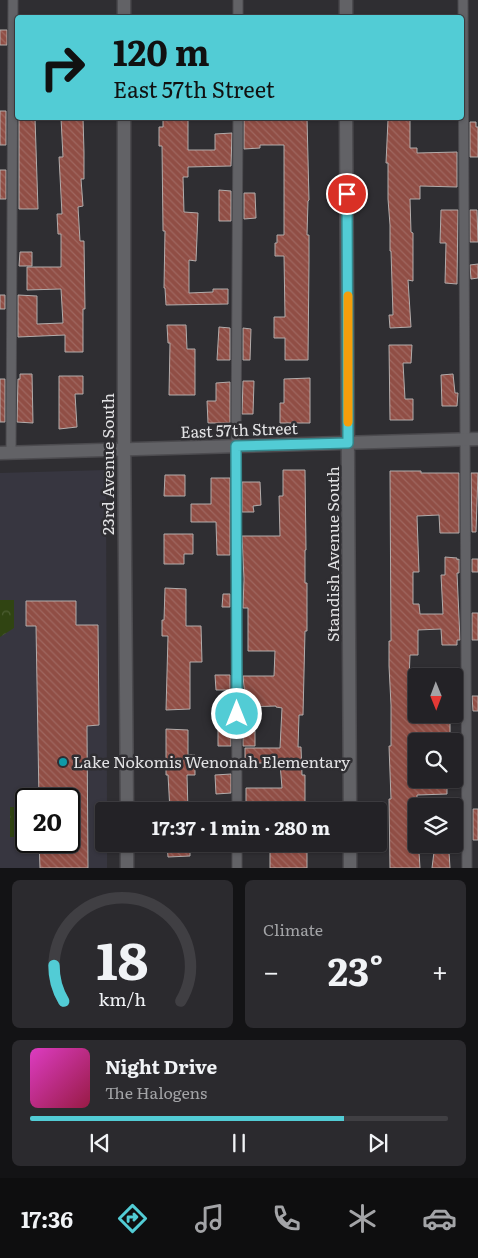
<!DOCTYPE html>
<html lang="en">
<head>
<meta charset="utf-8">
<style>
	body { margin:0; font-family:Literata,serif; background:#2b2a2e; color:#f1f3f6; height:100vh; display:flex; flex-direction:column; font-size:19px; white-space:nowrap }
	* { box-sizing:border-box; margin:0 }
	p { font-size:16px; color:#a3a4a7 }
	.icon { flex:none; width:28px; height:28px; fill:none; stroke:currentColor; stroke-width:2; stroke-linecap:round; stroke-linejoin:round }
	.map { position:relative; height:868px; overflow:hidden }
	.drawer { display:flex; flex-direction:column; gap:12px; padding:12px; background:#131315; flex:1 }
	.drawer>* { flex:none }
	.banner { position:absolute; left:15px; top:15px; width:449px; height:105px; border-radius:5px; box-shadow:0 1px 4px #0004,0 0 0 1px #403f43; background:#52ccd5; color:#111; overflow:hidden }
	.needle { width:32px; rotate:179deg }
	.fabs { position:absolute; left:408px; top:668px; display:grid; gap:10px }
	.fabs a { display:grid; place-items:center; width:55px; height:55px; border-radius:5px; background:#232226; box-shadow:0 1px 4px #0004,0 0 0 1px #403f43; font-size:25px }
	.speed { position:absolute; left:15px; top:788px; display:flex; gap:10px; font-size:25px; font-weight:700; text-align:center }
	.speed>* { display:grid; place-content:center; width:65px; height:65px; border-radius:50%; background:#232226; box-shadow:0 1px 4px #0004,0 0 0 1px #403f43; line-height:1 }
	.speed .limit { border:2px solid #111; border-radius:8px; background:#fff; color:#111 }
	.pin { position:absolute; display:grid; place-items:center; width:42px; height:42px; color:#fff; margin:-21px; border:2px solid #fff; border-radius:50%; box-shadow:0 1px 5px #0007 }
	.me { position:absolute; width:55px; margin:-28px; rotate:0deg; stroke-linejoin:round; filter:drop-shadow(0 0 4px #0008) }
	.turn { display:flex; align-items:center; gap:18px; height:105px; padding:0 15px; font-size:22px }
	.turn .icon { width:65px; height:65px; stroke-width:2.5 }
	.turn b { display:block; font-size:35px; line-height:42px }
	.big { font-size:38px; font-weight:700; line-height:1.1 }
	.drawer .tile { flex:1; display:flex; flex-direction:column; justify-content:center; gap:8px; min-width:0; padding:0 18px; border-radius:8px; background:#2b2a2e }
	.drawer .dial { align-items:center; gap:0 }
	.dial svg { height:130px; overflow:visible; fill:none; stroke:#403f43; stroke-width:7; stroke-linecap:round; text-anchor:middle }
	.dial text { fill:#f1f3f6; stroke:none }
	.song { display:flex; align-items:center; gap:15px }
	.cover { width:60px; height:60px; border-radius:8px; background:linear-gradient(135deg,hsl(310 70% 55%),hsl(340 70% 35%)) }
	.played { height:5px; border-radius:2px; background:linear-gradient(90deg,#52ccd5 75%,#403f43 75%) }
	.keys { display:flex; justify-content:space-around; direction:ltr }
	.heat { display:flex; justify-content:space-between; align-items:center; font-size:28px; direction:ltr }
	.drawer .tiles { flex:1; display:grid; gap:12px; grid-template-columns:1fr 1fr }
	.tile:last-child { grid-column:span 2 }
	.trip { position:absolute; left:95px; top:802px; width:292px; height:50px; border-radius:5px; background:#232226; box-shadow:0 1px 4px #0004,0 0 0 1px #403f43; font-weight:700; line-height:50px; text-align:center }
	.dock { display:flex; height:80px; justify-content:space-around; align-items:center; background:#0e0e0f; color:#a3a4a7 }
	.dock .icon { width:35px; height:35px }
	.dock .selected { color:#52ccd5 }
	.dock b { font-size:22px; color:#f1f3f6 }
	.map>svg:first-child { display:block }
	.built { fill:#373640; fill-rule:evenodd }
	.park { fill:url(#park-crowns) }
	.building { fill:url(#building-back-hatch); stroke:#b2acab }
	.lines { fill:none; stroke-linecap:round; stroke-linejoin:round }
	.service-casing { stroke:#4c4b4f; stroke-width:11 }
	.minor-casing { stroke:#4c4b4f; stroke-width:15 }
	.service { stroke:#626266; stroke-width:9 }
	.minor { stroke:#626266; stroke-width:12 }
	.route-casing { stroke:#35858a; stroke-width:12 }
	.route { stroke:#52ccd5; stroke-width:9 }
	.slow { stroke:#f59e0b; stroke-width:9 }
	.culture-dot { fill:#0f9aa8; stroke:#2f2e32; stroke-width:2 }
	.labels { text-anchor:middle; stroke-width:5; stroke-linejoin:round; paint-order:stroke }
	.street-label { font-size:16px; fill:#e2e2e4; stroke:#2f2e32 }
	.poi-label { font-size:16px; fill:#e2e2e4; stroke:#2f2e32; text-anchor:start }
</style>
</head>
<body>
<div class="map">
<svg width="478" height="868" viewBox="0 0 478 868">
	<defs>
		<pattern id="park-crowns" width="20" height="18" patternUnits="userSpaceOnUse" patternTransform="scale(1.25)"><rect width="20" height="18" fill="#304412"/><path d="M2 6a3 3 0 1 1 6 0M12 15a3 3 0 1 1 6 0" fill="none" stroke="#4e5f34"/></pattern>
		<pattern id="building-back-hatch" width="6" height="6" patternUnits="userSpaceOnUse" patternTransform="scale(1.25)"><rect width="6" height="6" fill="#904e45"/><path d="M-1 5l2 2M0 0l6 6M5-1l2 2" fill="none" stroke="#9f6760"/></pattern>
	</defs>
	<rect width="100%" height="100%" fill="#2f2e32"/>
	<path class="built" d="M106 470 107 811H104V844H107V868H0V473ZM26 799H69V841H26Z"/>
	<path class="park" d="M0 600H14V628L0 637Z
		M10 807H26V837H10Z"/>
	<path class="building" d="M0 30H7V45H0Z
		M0 111H6V145H0Z
		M19 118H35L38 209H19Z
		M61 118H83L84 152V179H81L83 206 78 207 80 241H84L85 309H83V352H65V335L18 337V295L37 296V324L63 323 61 289 27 290V267H61V234H58L57 214H62L59 157H63Z
		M163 118H188V150H215V134L232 133 231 166 188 167V177H183L184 212 198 213 196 261 189 260V293L213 292V289H228V304L166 305 165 288H164L165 231H163L162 146H159V127H163Z
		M244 118H307L309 200 308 201 307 235H309V262L308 360H285V338H274V317H285L284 256H275V243H277V235H284V145H260V148L244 149Z
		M388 120H410V148H417V153L457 152V187L420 186V199H410L411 232 413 233V281L408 280 411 327 390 328 389 315H393L391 251H390V225L388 199V163H386Z
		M470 122H476V127H478V157H470Z
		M0 170H6V199H0Z
		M219 190 231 191V221H219Z
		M244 193H255L256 218 244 219Z
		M441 210H458L457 284 445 283 446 243H440Z
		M470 210H477L478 242H470Z
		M20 252H32V266H19Z
		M478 264V278L471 279 470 265Z
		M0 295H5V309H0Z
		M167 325H186L187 349H195V395H169L170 343H168Z
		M219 327 230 328V360H217Z
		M243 328 251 329 250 360H243Z
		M389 345H412L411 363H403L405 399H413V420H390Z
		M20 374H32L33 423 17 422 18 379H20Z
		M453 374 455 393H458L457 406H442L441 375Z
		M59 376H83V394H75L77 427 59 429Z
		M310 378V423H280V403H284V379Z
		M0 379H5V422H0Z
		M243 381H254L253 414H242Z
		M230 382V423H208L207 401H216V383Z
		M283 470H305L306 550H305V583H307V631H305L303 715H299L298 747H301L302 775H305V811H246V788H282L280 763H245V748H280L282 708 276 707V706L246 707 243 676H274L275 651H248V608H243L244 579 242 536H280L279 496H283Z
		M390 471H421V473H459V533H440L439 515 417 516 419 572H413V604H419L420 614H443L441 575H445V557L457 558V560L459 559V573H457L460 640H457V645H442L441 629 418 630V655H410L409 680H415L416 717H422V722H450V740H416V779H447V794L417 795 416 853 419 852 420 868H390L389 799H391L389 746H391V705L389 666V641H391Z
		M471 473H478L476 532H472Z
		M165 475H185V496H164Z
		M211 478H230V555H217L216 522H191V504H211Z
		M242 482H260L261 505 253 506 254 512H242Z
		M164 534H193V554H184V564H164Z
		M472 559H478V572H472Z
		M165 588 186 589V626H201L202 662H190V709L166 710 168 636H162V620H164Z
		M223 594H230V607H222Z
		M26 601H76V625H98L99 725 87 726 88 868H40L39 841H69V799H39L36 626H26Z
		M472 613H478V640H472Z
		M215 675H230V690H216Z
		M460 696V712H454V697Z
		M472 696H478V711H473Z
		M166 729 188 730V755H195V775H187L188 811H170L168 775H166Z
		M218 730H231V746H218Z
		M243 730 255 731V746H243Z
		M231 774V793L216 794 215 775Z
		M454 806 460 807 461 839H454Z
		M473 809H478V840H473Z
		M167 844H190V856L168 857Z
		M270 844H307V868H270Z
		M434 852H449L450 868H432Z"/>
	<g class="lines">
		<defs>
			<path id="service" d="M463 0 467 868
				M238 18V0
				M11 453 13 0
				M237 811 236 446 238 118
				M237 844V868"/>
			<path id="minor" d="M124 0V18
				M346 0V18
				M124 118V435L127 811
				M346 118 350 811
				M0 453 478 439
				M127 844V868
				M350 844V868"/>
		</defs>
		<use href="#service" class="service-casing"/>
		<use href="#minor" class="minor-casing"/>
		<use href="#service" class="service"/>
		<use href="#minor" class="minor"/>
	</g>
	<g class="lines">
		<defs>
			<path id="route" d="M237 714 236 446 348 443 347 194"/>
		</defs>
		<use href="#route" class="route-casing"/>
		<use href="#route" class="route"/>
		<path class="slow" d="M348 296V422"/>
	</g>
	<circle class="culture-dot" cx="63" cy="762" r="5"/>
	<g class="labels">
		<g class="street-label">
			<text transform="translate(239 430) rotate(-2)" y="6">East 57th Street</text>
			<text transform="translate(108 464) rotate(-90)" y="6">23rd Avenue South</text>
			<text transform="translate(333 554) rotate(-90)" y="6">Standish Avenue South</text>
		</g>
		<g class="poi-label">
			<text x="73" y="768">Lake Nokomis Wenonah Elementary</text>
		</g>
	</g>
</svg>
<div class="fabs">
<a><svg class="needle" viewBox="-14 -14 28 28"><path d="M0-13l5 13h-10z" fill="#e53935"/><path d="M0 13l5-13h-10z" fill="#a3a4a7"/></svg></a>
<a><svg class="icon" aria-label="search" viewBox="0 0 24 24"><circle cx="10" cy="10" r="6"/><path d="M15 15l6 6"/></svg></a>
<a><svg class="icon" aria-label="layers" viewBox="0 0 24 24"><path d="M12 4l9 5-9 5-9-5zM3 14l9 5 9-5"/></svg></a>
</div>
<div class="speed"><div class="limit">20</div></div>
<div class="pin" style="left:347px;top:194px;background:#d93025"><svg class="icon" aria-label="arrive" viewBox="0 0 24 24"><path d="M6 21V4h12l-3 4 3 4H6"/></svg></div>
<svg class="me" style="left:237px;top:714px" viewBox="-20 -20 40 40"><circle r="17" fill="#52ccd5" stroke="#fff" stroke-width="3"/><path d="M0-11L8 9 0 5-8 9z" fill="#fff"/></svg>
<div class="trip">17:37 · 1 min · 280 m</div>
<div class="banner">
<div class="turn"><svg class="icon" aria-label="right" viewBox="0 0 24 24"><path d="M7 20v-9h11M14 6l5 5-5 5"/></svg><div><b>120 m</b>East 57th Street</div></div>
</div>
</div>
<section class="drawer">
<div class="tiles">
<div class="tile dial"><svg viewBox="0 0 100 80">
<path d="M14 69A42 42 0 1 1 86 69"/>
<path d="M14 69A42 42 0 0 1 8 47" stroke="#52ccd5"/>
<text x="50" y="56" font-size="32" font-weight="700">18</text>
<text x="50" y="72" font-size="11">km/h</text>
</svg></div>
<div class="tile"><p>Climate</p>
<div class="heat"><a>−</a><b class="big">23°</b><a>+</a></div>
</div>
<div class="tile">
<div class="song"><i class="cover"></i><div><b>Night Drive</b><p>The Halogens</p></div></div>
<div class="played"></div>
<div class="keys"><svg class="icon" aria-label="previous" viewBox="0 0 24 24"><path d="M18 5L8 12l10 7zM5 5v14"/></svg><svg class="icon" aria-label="pause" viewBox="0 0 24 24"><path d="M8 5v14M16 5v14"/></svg><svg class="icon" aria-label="next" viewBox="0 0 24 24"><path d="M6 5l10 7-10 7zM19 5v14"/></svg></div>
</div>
</div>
</section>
<nav class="dock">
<b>17:36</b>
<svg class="icon selected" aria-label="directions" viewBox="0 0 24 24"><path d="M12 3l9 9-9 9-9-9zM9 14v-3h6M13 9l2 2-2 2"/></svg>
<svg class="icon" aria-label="music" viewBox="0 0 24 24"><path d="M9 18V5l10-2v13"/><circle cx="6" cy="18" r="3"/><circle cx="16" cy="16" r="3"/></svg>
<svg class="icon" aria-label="phone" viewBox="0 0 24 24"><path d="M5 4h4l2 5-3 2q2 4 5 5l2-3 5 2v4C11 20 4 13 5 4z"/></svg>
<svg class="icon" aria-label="climate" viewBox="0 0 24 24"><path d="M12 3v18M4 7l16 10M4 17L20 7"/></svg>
<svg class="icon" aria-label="car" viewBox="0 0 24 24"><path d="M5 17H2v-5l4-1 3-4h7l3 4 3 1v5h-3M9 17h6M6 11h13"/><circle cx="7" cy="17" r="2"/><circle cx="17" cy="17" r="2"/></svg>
</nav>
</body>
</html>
